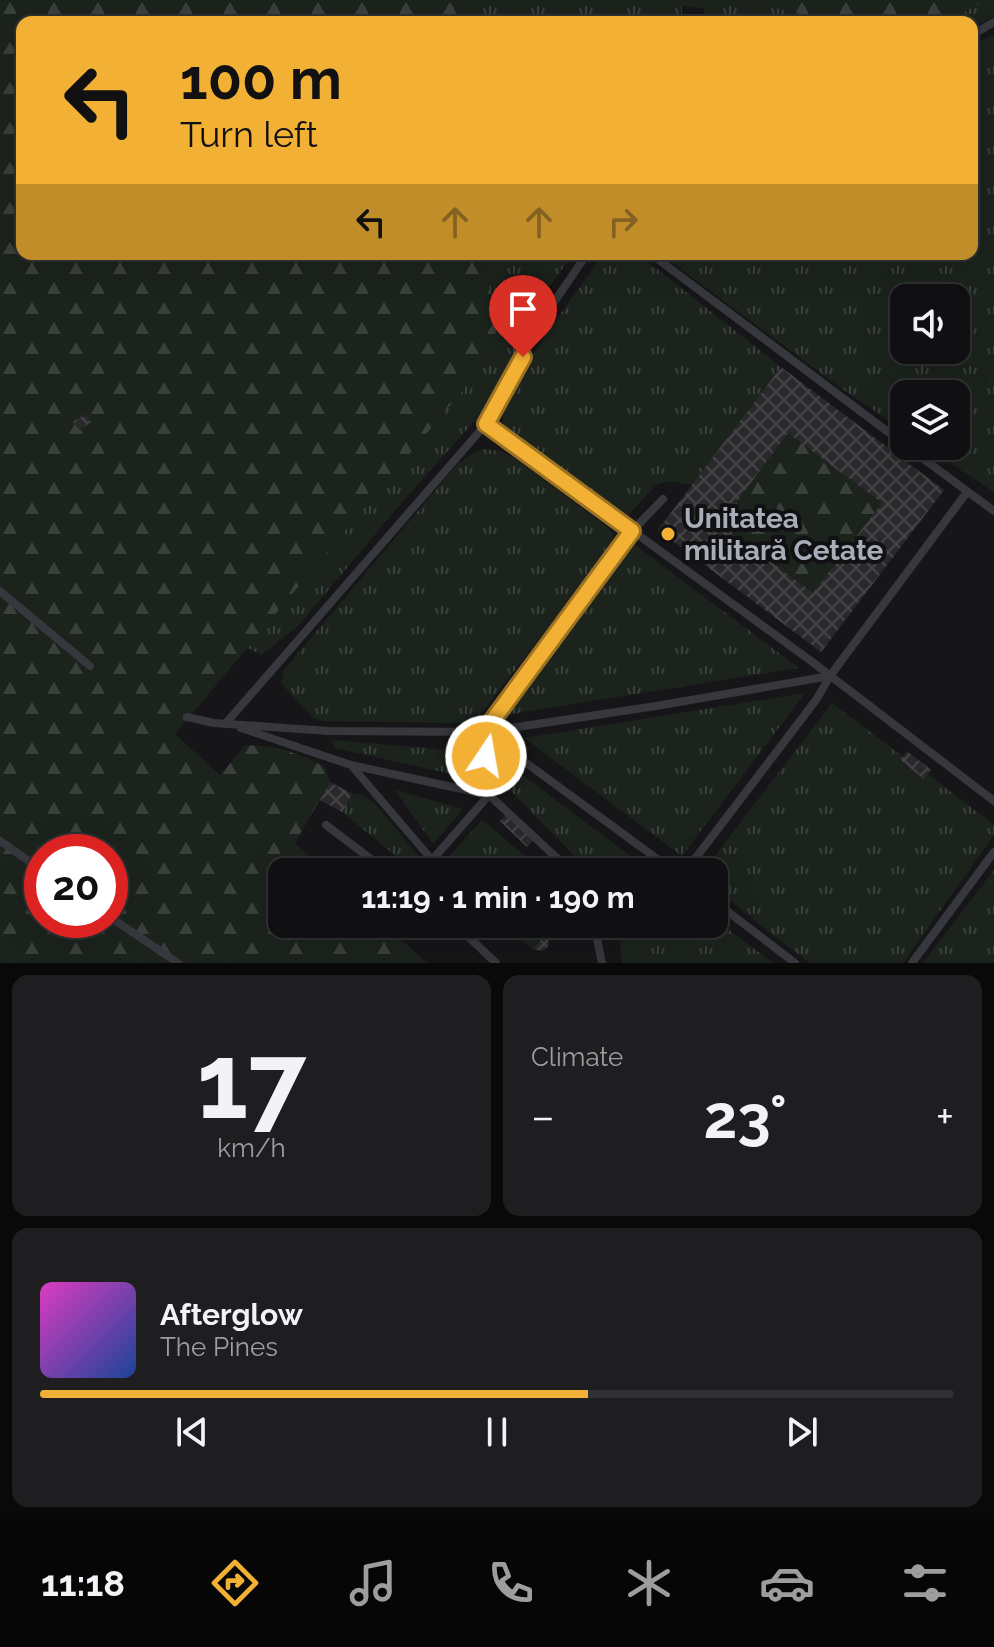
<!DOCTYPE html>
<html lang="en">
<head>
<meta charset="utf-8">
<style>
	body { margin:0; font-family:Raleway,sans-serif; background:#1e1e20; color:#f1f3f6; height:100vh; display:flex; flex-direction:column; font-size:30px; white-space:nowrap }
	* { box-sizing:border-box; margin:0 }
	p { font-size:26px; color:#9c9d9f }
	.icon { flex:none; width:44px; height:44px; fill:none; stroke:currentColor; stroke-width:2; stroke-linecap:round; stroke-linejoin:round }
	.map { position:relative; height:963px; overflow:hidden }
	.sheet { display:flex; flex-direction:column; gap:12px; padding:12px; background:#09090a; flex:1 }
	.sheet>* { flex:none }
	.guide { position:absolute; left:16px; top:16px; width:962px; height:244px; border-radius:16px; box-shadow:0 8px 32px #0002,0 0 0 2px #303032; background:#f2b134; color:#111; overflow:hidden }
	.tools { position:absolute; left:890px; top:284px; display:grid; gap:16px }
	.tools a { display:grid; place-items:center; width:80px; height:80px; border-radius:16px; background:#101012; box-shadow:0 8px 32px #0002,0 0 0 2px #303032; font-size:40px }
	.speed { position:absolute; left:24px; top:834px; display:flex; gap:16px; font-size:40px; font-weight:700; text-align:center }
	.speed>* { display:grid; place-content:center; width:104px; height:104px; border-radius:50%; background:#101012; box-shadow:0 8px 32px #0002,0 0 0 2px #303032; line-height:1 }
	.speed .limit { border:12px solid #d22; background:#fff; color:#111 }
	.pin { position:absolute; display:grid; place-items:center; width:68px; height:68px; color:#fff; margin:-82px -34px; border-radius:50% 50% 50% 0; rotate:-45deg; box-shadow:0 0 8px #0007 }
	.pin .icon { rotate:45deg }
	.me { position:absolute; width:88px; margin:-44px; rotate:12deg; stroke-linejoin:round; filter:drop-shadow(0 0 6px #0008) }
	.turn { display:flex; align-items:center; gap:28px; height:168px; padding:0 32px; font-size:36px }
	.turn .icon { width:104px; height:104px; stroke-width:2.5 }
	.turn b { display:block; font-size:56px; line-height:68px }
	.lanes { display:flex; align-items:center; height:76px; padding:0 32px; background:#0003; justify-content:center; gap:40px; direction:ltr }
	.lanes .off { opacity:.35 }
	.big { font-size:60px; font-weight:700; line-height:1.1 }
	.sheet .card { flex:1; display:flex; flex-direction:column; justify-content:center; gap:12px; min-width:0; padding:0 28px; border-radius:16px; background:#1e1e20 }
	.sheet .dial { align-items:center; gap:0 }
	.dial b { font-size:104px; line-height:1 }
	.song { display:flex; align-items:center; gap:24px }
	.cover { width:96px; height:96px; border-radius:12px; background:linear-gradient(135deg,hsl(310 70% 55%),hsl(220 70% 35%)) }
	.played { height:8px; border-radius:4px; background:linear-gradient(90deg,#f2b134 60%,#303032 60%) }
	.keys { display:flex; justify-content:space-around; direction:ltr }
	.heat { display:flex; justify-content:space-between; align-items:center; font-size:44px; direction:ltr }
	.sheet .tiles { flex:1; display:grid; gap:12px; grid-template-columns:1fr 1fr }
	.card:last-child { grid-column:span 2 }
	.trip { position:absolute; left:268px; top:858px; width:460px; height:80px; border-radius:16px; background:#101012; box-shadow:0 8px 32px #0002,0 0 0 2px #303032; font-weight:700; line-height:80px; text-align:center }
	.menu { display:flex; height:128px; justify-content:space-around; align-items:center; background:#060607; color:#9c9d9f }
	.menu .icon { width:56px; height:56px }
	.menu .selected { color:#f2b134 }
	.menu b { font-size:36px; color:#f1f3f6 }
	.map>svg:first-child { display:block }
	.grass { fill:url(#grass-tufts); fill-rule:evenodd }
	.forest { fill:url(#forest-firs); fill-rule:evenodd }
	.building { fill:url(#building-cross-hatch); fill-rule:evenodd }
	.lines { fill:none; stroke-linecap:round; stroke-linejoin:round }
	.lane { stroke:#37383d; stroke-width:8 }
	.route-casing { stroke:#9d7322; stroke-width:20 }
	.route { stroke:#f2b134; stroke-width:14 }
	.poi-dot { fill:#f2b134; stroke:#111113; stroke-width:3 }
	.labels { text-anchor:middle; stroke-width:8; stroke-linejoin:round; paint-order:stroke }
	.poi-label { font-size:28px; font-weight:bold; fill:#a8adb8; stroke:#111113; text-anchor:start }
</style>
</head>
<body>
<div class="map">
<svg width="994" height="963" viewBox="0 0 994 963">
	<defs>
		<pattern id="grass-tufts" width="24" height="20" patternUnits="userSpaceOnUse" patternTransform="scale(2)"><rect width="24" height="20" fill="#1c231d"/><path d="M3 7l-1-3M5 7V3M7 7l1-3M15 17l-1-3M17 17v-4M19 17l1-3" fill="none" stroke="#3a403c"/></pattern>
		<pattern id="forest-firs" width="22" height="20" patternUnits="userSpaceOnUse" patternTransform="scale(2)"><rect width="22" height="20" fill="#1c231d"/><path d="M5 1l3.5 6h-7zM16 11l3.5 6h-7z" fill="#3a403c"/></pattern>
		<pattern id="building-cross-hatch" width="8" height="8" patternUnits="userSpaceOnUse" patternTransform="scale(2)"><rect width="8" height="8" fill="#29292c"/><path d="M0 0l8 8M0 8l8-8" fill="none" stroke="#454548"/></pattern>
	</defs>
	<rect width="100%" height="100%" fill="#161618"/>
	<path class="grass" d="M454 0H745L831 22H706L703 8 682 6 681 22H457Z
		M986 0H994V16L972 28V22H945Z
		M994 34V492L925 446H956V394H904V431L838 386 661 254H972V46ZM904 298H956V350H904Z
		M485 254H573L544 294 516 350 501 388 479 416 403 501 299 625 261 655 246 647 497 349Z
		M607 254H638L781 367 692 485 671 481 657 484 624 520 513 438C508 431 502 425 503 416 505 394 522 372 533 354 555 321 578 289 602 256Z
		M484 449 500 451 514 458 607 527 613 534 612 545 477 719 465 723 323 721 313 718 281 683 284 670 455 467 471 454Z
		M634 544 799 668 505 715Z
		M805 693 682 856 524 738Z
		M832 703 903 757 900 761 924 779 928 774 994 825V835L903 963H810L765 929 714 887V872H704V870Z
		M332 740 472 752 470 778 335 748Z
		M498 757 652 872H590L504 784Z
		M395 790 463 809 433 844Z
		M352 794H362L375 804 421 859 412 869 342 812Z
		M482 820 536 865 537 872H447L444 867 448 858Z
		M994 870V963H923Z
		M714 919 773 963H622L618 924H714Z
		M504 924H546L548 933 533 949Z"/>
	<path class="forest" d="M0 0H454L457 22H22V254H485L497 349 175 734 220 775 246 745C276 746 298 752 325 767L330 782 295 843 327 872H282V924H384L427 963H0ZM42 852H110V920H42Z
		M745 0H986L945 22H831Z
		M788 433 882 503 813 593 720 524Z"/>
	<path class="building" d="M781 367 944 490 821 652 658 530ZM788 433 882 503 813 593 720 524Z
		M86 414 91 422 79 430 73 422Z
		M907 751 931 770 924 779 900 760Z
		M330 782 352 794 342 812 320 800Z
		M508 813 534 839 527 847 500 821Z
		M548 933 549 945 543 951 533 949Z"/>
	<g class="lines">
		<path class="lane" d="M692 22V21
			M972 35 994 22
			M651 254 904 444
			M486 424 811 661 994 801
			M906 446 994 511
			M0 591 90 666
			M187 717 214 723 328 731 484 732 656 706 830 676
			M226 723 486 424 550 308 587 254
			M241 728 351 765 489 795 572 872
			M484 732 675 872
			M351 765 432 860 489 795 484 732 632 531 663 499
			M326 825 388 872
			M0 841 42 870
			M685 872 816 700 830 676 967 492
			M714 901 795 963
			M110 917 178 963
			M455 924 496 963
			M594 924 602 963
			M912 963 994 852"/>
	</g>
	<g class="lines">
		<defs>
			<path id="route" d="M486 756 484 732 632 531 486 424 523 357"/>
		</defs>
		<use href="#route" class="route-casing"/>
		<use href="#route" class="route"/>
	</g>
	<circle class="poi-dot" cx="668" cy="534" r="8"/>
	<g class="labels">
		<g class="poi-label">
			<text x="684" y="528">Unitatea<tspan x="684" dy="32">militară Cetate</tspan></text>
		</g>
	</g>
</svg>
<div class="tools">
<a><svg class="icon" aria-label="sound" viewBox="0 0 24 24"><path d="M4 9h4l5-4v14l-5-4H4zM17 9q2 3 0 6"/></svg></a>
<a><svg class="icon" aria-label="layers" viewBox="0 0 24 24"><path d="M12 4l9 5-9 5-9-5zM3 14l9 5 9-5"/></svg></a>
</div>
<div class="speed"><div class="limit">20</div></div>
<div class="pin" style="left:523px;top:357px;background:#d93025"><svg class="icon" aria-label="arrive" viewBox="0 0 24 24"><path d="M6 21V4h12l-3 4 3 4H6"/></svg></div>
<svg class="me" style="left:486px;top:756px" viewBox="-20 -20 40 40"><circle r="17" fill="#f2b134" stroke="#fff" stroke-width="3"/><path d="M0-11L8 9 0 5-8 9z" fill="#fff"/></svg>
<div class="trip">11:19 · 1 min · 190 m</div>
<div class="guide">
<div class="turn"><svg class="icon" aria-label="left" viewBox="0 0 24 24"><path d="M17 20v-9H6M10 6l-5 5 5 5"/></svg><div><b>100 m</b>Turn left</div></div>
<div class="lanes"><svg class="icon" aria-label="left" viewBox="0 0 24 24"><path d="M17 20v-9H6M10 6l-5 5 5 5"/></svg><svg class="icon off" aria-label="ahead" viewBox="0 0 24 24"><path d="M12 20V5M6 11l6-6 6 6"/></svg><svg class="icon off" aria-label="ahead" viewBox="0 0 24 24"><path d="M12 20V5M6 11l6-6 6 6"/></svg><svg class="icon off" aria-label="right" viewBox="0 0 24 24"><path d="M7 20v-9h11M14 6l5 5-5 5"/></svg></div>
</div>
</div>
<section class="sheet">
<div class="tiles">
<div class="card dial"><b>17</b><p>km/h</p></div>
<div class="card"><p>Climate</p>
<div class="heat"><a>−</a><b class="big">23°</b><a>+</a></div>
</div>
<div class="card">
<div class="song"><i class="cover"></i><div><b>Afterglow</b><p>The Pines</p></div></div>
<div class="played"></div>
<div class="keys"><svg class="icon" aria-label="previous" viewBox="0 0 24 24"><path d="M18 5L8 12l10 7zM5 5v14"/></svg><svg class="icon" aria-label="pause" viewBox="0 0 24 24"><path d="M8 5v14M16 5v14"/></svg><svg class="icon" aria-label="next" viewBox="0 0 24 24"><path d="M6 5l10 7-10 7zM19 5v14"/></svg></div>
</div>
</div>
</section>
<nav class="menu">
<b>11:18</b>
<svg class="icon selected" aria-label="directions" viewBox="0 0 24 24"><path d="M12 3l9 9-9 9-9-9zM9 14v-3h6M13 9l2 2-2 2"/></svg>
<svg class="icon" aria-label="music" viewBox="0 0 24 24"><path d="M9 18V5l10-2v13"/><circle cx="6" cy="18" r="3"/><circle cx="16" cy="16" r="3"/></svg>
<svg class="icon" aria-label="phone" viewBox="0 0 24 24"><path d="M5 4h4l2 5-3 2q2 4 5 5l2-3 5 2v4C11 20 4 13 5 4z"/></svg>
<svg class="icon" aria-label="climate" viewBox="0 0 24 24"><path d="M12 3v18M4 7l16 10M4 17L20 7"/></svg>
<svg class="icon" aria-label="car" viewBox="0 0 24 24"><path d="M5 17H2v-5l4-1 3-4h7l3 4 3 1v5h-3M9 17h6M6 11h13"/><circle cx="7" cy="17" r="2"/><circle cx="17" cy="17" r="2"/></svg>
<svg class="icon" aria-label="filters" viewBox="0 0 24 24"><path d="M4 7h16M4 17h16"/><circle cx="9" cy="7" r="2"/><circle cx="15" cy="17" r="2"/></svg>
</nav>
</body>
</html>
